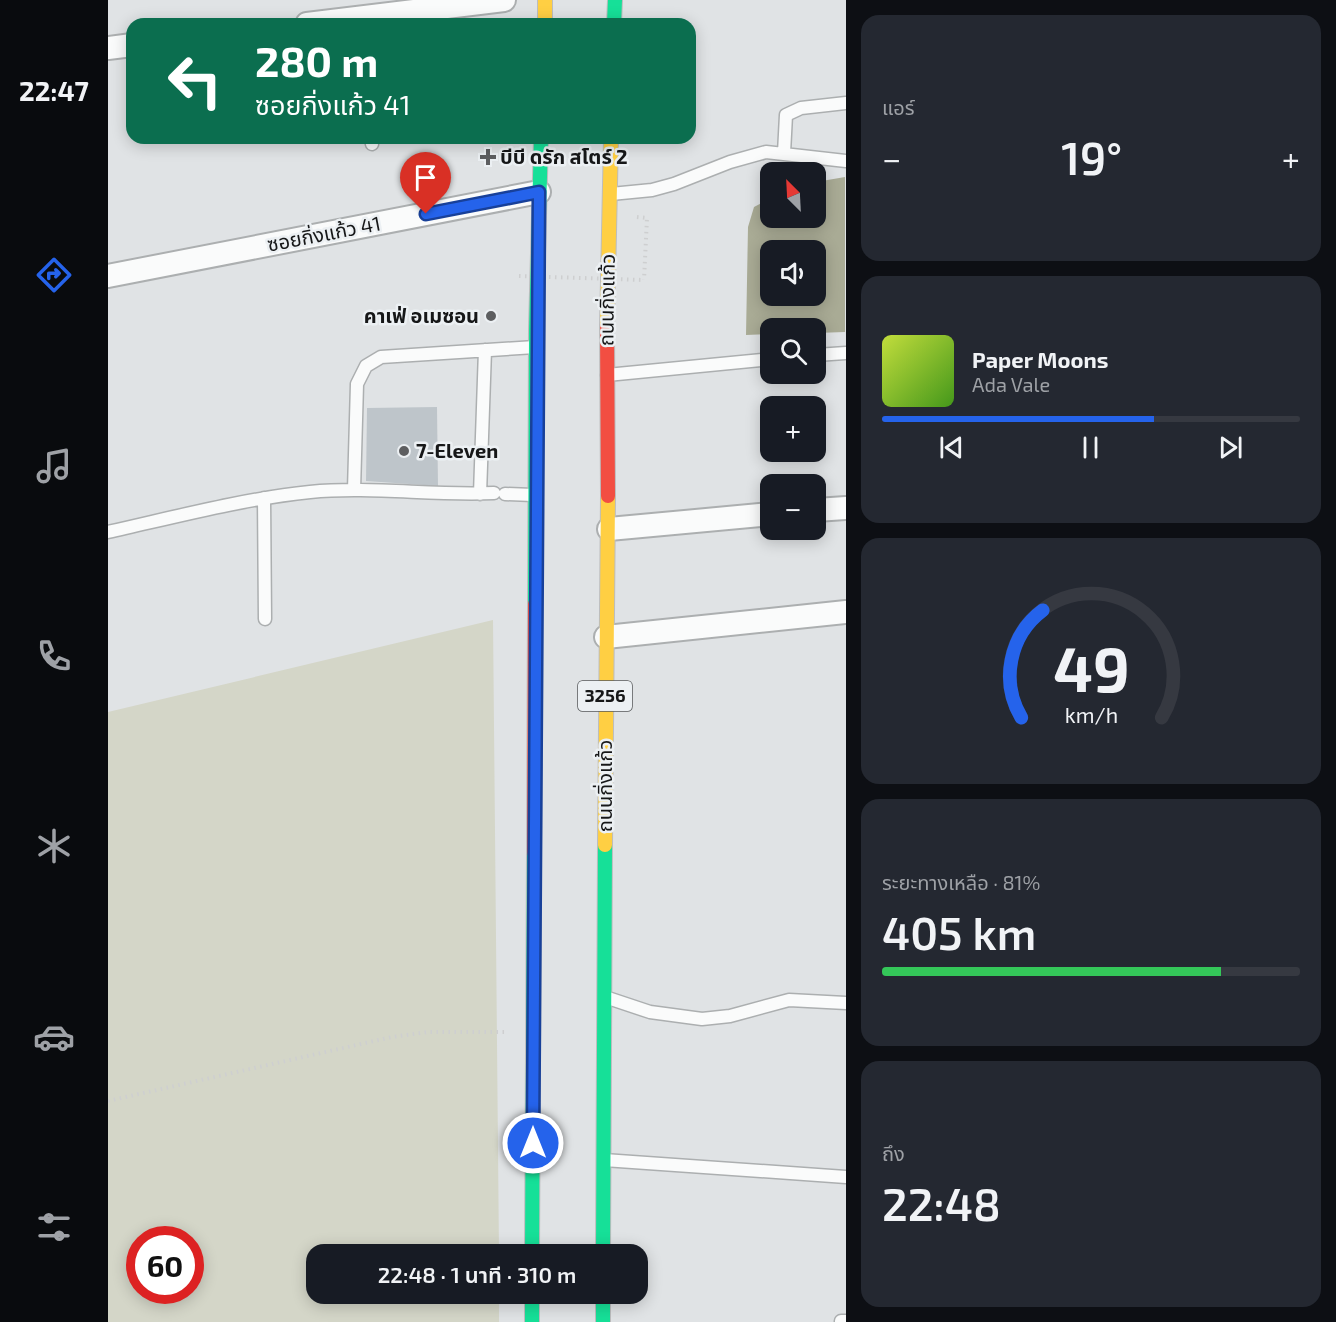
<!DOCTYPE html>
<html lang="th">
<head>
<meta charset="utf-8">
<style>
	body { margin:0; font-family:"Exo 2","Noto Sans Thai",sans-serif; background:#242831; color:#f1f3f6; height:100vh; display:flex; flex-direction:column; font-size:22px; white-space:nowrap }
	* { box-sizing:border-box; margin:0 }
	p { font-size:20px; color:#9ea1a6 }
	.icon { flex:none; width:33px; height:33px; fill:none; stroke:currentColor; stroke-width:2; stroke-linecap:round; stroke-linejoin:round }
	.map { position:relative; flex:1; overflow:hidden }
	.drawer { display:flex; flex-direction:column; gap:15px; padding:15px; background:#0d0f14; width:490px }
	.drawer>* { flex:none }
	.hud { position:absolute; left:18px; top:18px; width:570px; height:126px; border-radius:18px; box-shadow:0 3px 15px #0003; background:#0b6e4f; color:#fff; overflow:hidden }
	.needle { width:39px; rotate:336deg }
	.buttons { position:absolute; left:652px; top:162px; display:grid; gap:12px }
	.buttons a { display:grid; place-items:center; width:66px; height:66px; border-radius:12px; background:#171b24; box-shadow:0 3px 15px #0003; font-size:30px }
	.speed { position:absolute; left:18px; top:1226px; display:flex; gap:12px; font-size:30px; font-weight:700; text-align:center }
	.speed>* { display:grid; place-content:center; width:78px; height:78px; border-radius:50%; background:#171b24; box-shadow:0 3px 15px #0003; line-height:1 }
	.speed .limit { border:9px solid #d22; background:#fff; color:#111 }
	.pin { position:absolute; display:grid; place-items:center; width:51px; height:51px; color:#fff; margin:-62px -26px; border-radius:50% 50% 50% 0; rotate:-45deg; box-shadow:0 0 6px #0007 }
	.pin .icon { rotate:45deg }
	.me { position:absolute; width:66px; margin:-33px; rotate:0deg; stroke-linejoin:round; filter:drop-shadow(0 0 4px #0008) }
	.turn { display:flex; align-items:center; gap:21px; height:126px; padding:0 30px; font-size:27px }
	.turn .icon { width:78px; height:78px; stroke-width:2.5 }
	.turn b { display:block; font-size:42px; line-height:51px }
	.big { font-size:45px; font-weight:600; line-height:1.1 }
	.drawer .tile { flex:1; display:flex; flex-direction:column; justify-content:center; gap:9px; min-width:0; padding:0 21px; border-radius:18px; background:#242831 }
	.drawer .dial { align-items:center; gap:0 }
	.dial svg { height:156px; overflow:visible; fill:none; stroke:#363941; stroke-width:7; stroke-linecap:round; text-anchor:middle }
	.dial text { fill:#f1f3f6; stroke:none }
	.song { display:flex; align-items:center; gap:18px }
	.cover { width:72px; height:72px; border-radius:9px; background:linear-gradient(135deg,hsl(70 70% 55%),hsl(100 70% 35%)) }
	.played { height:6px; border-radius:3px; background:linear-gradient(90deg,#2563eb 65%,#363941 65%) }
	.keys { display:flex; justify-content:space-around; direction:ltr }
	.heat { display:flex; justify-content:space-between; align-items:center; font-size:33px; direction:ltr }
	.charge { height:9px; border-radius:4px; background:linear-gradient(90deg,#34c759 81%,#363941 0) }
	.trip { position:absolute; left:198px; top:1244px; width:342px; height:60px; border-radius:18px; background:#171b24; box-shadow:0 3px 15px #0003; font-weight:600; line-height:60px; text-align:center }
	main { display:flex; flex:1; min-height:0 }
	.dock { display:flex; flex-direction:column; width:108px; justify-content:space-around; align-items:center; background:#090b0e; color:#9ea1a6 }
	.dock .icon { width:42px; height:42px }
	.dock .current { color:#2563eb }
	.dock b { font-size:27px; color:#f1f3f6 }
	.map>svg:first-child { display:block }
	.green { fill:#d4d6c8; fill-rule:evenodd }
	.water { fill:#a9ab95; fill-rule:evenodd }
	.building { fill:#bec5ca }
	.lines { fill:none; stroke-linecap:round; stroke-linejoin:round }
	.lane-casing { stroke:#acafb0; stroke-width:15 }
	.street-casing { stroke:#acafb0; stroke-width:26 }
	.fast-casing { stroke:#bcbdbe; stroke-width:16 }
	.slow-casing { stroke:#bcbdbe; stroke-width:16 }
	.jam-casing { stroke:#bcbdbe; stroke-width:16 }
	.path { stroke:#cecfd0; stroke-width:4; stroke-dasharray:1.5 4.5; stroke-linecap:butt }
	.lane { stroke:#fafbfb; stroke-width:12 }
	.street { stroke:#fafbfb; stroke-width:22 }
	.fast { stroke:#16e098; stroke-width:14 }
	.slow { stroke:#ffcf43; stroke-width:14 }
	.jam { stroke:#f24e42; stroke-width:14 }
	.path-bridge { stroke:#cecfd0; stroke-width:4; stroke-dasharray:1.5 4.5; stroke-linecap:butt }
	.route-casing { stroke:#184099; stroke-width:15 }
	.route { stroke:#2563eb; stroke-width:10 }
	.poi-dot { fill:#5d5e60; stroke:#ecf0f3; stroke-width:2 }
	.labels { text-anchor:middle; stroke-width:5; stroke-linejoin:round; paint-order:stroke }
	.shield { fill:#ecf0f3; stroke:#56585a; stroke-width:1.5 }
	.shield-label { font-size:18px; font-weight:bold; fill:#161718 }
	.poi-label { font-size:20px; font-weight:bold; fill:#161718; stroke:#ecf0f3; text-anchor:start }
	.street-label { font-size:20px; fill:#161718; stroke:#ecf0f3 }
</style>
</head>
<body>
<main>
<nav class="dock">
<b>22:47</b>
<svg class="icon current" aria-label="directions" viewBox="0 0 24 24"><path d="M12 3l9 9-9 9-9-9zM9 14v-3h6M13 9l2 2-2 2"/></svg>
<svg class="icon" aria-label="music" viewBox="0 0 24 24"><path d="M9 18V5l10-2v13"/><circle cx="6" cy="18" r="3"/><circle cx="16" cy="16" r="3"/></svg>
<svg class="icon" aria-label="phone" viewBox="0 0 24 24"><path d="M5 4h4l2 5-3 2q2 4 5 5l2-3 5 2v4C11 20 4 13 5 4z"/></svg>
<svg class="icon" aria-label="climate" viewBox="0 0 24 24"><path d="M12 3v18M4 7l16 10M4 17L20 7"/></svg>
<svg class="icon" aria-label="car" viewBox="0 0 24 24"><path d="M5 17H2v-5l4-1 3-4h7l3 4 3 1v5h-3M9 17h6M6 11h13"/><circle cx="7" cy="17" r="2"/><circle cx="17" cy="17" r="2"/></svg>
<svg class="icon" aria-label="filters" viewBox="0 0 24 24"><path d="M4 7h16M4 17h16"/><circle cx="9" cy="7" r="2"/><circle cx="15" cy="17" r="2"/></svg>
</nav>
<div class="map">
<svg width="738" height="1322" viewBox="0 0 738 1322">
	<rect width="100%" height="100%" fill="#e0e3e5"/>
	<path class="green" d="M385 620 391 1254H208V1293H391V1322H0V712ZM32 1239H82V1290H32Z"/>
	<path class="water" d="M737 177V332L708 333V328H663V334L638 335 640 227 646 207 663 198V218H708V182ZM663 250H708V296H663Z"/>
	<path class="building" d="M329 407 330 486 258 481 259 408Z"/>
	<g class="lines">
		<defs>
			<path id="lane" d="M263 138 264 144
				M676 153 678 115 693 108 738 103
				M503 194 544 190 566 184 622 162 658 152 738 161
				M708 355 738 353
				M499 375 663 359
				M246 490 249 384 258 366 273 357 427 347
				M372 494 377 350
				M397 494 425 495
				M156 498 157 619
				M0 532C67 517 134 499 202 492 263 486 325 496 386 493
				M497 997 542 1012 594 1019 622 1016 681 1000 738 1003
				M496 1160 738 1177
				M733 1321H738"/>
			<path id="street" d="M199 24 396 0
				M0 48 24 45
				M0 276 431 192
				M708 510 738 508
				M501 529 663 514
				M498 637 738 612"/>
			<path id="fast" d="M506 24 507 0
				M427 604 428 330 433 138
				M424 1254 426 852
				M495 1254 497 845
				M424 1293V1322
				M495 1293V1322"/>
			<path id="slow" d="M437 0V24
				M499 327 503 138
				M497 845 500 496"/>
			<path id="jam" d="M499 327 500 496
				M426 852 427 604"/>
		</defs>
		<use href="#lane" class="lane-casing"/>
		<use href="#street" class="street-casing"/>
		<use href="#fast" class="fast-casing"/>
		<use href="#slow" class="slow-casing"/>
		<use href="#jam" class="jam-casing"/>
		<path class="path" d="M529 217 539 218 536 280
			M0 1101 284 1037 320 1032H398"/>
		<use href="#lane" class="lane"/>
		<use href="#street" class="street"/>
		<use href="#fast" class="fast"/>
		<use href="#slow" class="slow"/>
		<use href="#jam" class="jam"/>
		<path class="path-bridge" d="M411 276 536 280"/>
	</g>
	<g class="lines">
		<defs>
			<path id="route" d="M318 214 431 192 425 1143"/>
		</defs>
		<use href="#route" class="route-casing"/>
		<use href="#route" class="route"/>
	</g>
	<g class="poi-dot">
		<path d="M377 148h6v6h6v6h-6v6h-6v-6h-6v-6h6z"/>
		<circle cx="383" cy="316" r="6"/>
		<circle cx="296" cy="451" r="6"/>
	</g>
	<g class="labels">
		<rect class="shield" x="470" y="681" width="54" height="30" rx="4.5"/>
		<g class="shield-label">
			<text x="497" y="702">3256</text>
		</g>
		<g class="poi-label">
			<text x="392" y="164">บีบี ดรัก สโตร์ 2</text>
			<text x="371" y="323" text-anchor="end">คาเฟ่ อเมซอน</text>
			<text x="308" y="458">7-Eleven</text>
		</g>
		<g class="street-label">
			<text transform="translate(216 234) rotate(-11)" y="7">ซอยกิ่งแก้ว 41</text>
			<text transform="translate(499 300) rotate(-89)" y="7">ถนนกิ่งแก้ว</text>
			<text transform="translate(497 786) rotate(-90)" y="7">ถนนกิ่งแก้ว</text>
		</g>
	</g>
</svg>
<div class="buttons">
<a><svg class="needle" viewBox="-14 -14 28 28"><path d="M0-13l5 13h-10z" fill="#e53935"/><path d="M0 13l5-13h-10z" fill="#9ea1a6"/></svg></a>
<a><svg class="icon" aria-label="sound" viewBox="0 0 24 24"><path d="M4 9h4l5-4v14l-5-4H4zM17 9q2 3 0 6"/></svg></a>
<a><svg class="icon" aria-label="search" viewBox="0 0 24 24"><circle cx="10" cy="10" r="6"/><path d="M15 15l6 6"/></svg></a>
<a>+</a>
<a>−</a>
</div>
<div class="speed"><div class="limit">60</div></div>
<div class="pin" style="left:318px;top:214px;background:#d93025"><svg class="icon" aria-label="arrive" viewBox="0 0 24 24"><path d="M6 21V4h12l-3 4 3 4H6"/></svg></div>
<svg class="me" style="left:425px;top:1143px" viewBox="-20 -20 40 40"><circle r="17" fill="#2563eb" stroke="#fff" stroke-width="3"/><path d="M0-11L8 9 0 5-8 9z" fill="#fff"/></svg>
<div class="trip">22:48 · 1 นาที · 310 m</div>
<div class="hud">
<div class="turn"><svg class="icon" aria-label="left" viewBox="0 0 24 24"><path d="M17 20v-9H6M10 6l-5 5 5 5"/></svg><div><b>280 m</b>ซอยกิ่งแก้ว 41</div></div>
</div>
</div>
<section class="drawer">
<div class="tile"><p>แอร์</p>
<div class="heat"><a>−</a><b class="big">19°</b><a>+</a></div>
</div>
<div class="tile">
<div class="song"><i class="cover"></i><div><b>Paper Moons</b><p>Ada Vale</p></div></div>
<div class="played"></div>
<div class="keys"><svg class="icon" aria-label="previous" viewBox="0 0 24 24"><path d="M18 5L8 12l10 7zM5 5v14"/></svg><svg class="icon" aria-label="pause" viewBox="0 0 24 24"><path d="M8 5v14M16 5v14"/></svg><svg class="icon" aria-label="next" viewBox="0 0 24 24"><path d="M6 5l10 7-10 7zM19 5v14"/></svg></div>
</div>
<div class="tile dial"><svg viewBox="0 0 100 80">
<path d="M14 69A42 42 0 1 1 86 69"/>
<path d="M14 69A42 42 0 0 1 25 14" stroke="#2563eb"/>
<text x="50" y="56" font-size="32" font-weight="700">49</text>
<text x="50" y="72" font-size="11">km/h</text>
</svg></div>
<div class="tile"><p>ระยะทางเหลือ · 81%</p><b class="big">405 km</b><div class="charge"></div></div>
<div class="tile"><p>ถึง</p><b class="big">22:48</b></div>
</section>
</main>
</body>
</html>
